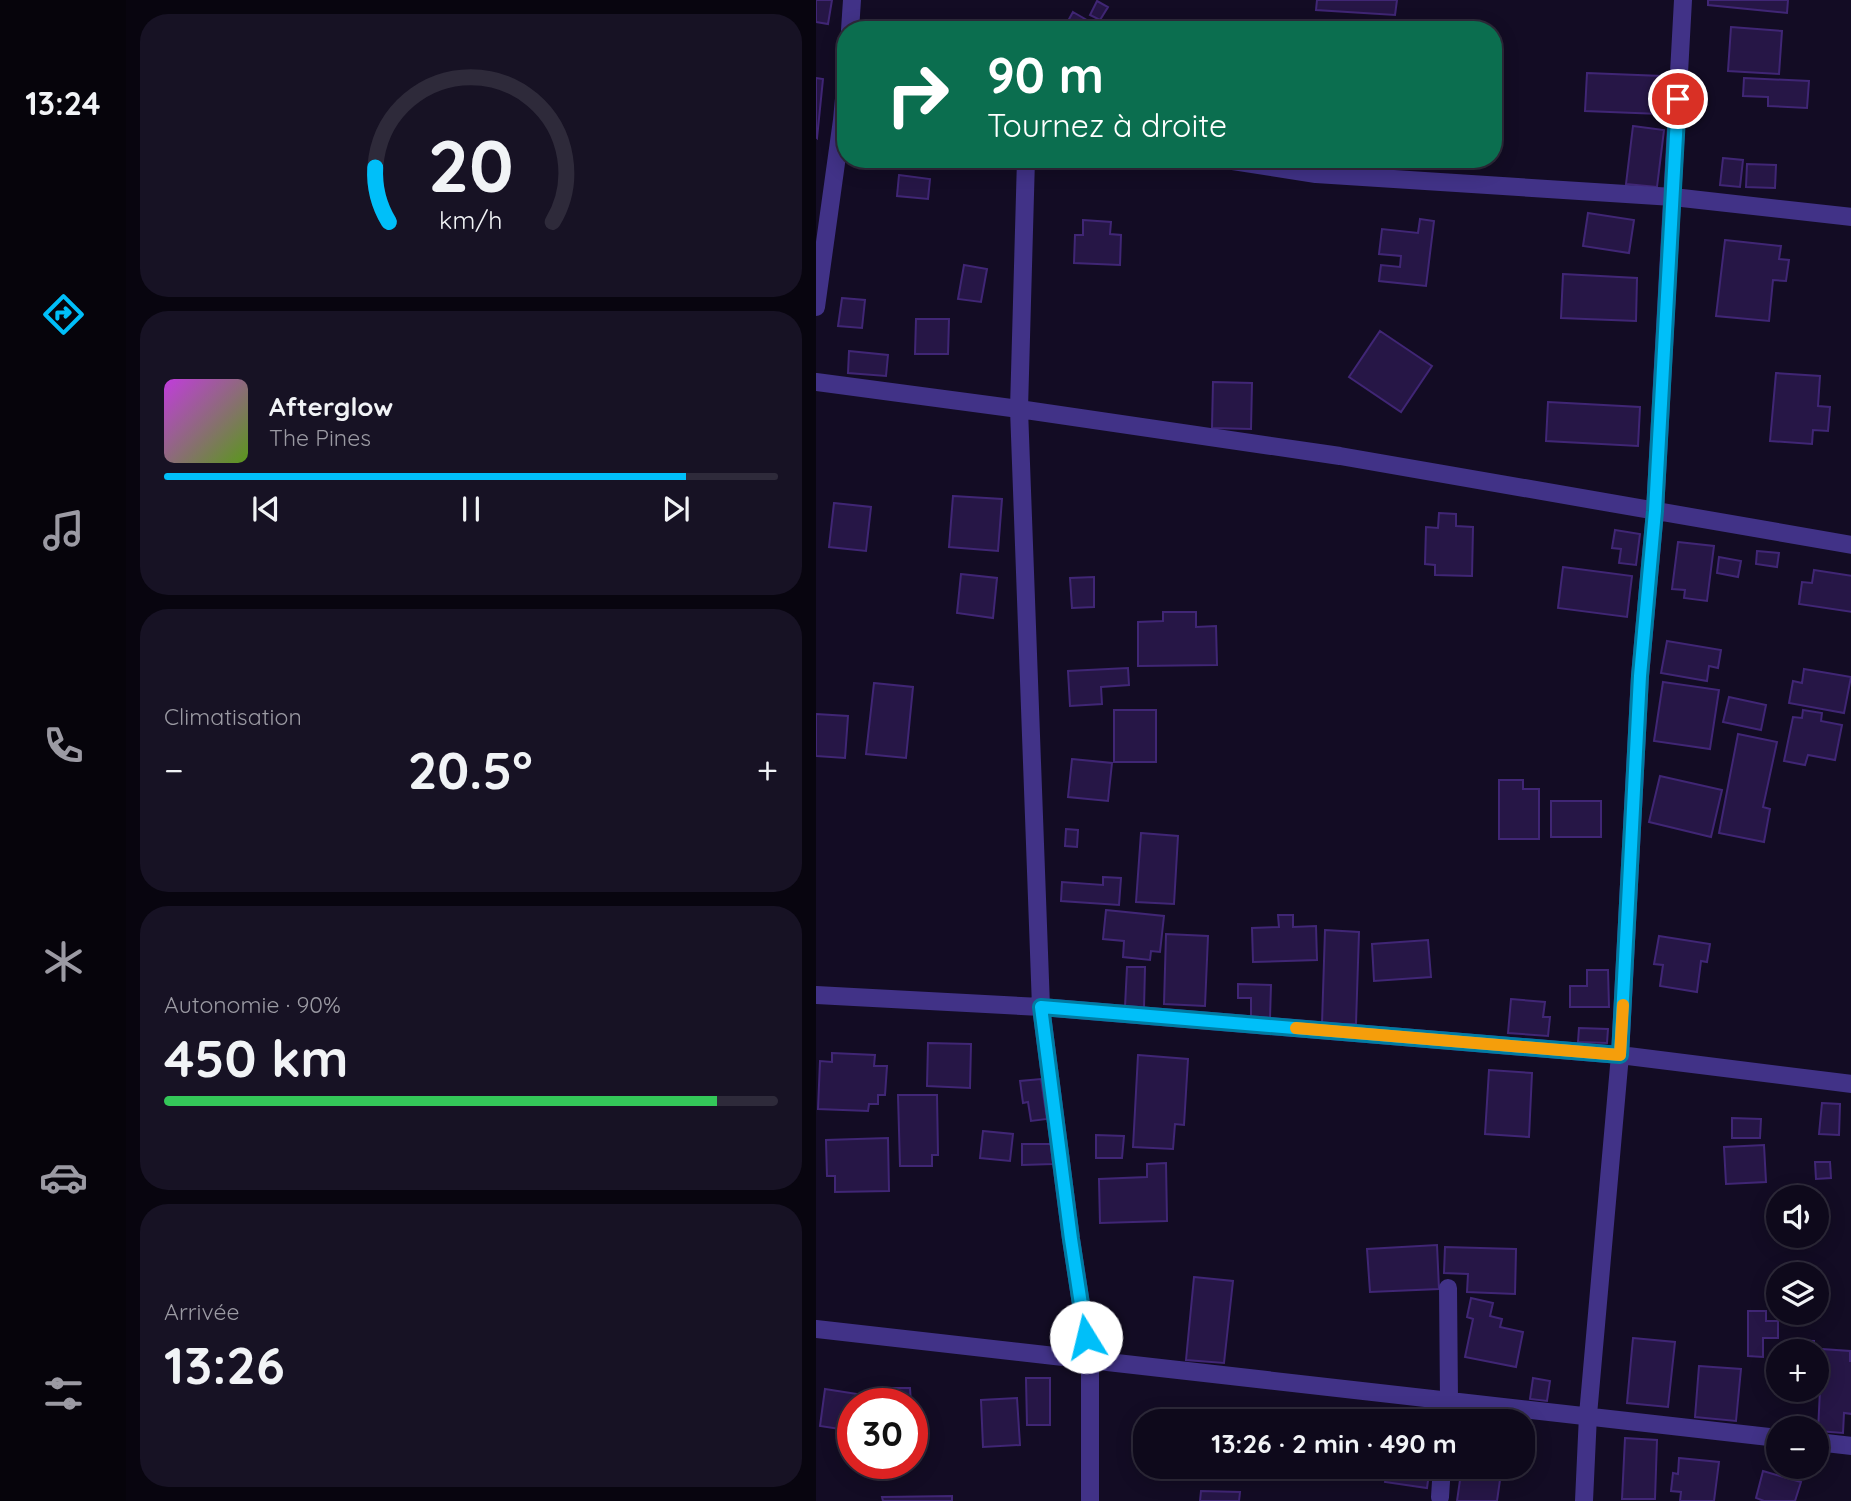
<!DOCTYPE html>
<html lang="fr">
<head>
<meta charset="utf-8">
<style>
	body { margin:0; font-family:Quicksand,sans-serif; background:#171224; color:#f1f3f6; height:100vh; display:flex; flex-direction:column; font-size:26px; white-space:nowrap }
	* { box-sizing:border-box; margin:0 }
	p { font-size:23px; color:#9b9aa3 }
	.icon { flex:none; width:38px; height:38px; fill:none; stroke:currentColor; stroke-width:2; stroke-linecap:round; stroke-linejoin:round }
	.map { position:relative; flex:1; overflow:hidden }
	.drawer { display:flex; flex-direction:column; gap:14px; padding:14px; background:#08050f; width:690px }
	.drawer>* { flex:none }
	.top-card { position:absolute; left:21px; top:21px; width:665px; height:147px; border-radius:28px; box-shadow:0 4px 18px #0003,0 0 0 2px #2e2a3a; background:#0b6e4f; color:#fff; overflow:hidden }
	.buttons { position:absolute; left:950px; top:1185px; display:grid; gap:14px }
	.buttons a { display:grid; place-items:center; width:63px; height:63px; border-radius:50%; background:#0e091b; box-shadow:0 4px 18px #0003,0 0 0 2px #2e2a3a; font-size:35px }
	.speed { position:absolute; left:21px; top:1388px; display:flex; gap:14px; font-size:35px; font-weight:700; text-align:center }
	.speed>* { display:grid; place-content:center; width:91px; height:91px; border-radius:50%; background:#0e091b; box-shadow:0 4px 18px #0003,0 0 0 2px #2e2a3a; line-height:1 }
	.speed .limit { border:10px solid #d22; background:#fff; color:#111 }
	.pin { position:absolute; display:grid; place-items:center; width:60px; height:60px; color:#fff; margin:-30px; border:4px solid #fff; border-radius:50%; box-shadow:0 2px 7px #0007 }
	.me { position:absolute; width:77px; margin:-38px; rotate:351deg; stroke-linejoin:round; filter:drop-shadow(0 0 5px #0008) }
	.turn { display:flex; align-items:center; gap:24px; height:147px; padding:0 35px; font-size:32px }
	.turn .icon { width:91px; height:91px; stroke-width:2.5 }
	.turn b { display:block; font-size:49px; line-height:60px }
	.big { font-size:52px; font-weight:700; line-height:1.1 }
	.drawer .card { flex:1; display:flex; flex-direction:column; justify-content:center; gap:10px; min-width:0; padding:0 24px; border-radius:28px; background:#171224 }
	.drawer .dial { align-items:center; gap:0 }
	.dial svg { height:182px; overflow:visible; fill:none; stroke:#2e2a3a; stroke-width:7; stroke-linecap:round; text-anchor:middle }
	.dial text { fill:#f1f3f6; stroke:none }
	.song { display:flex; align-items:center; gap:21px }
	.cover { width:84px; height:84px; border-radius:10px; background:linear-gradient(135deg,hsl(290 70% 55%),hsl(90 70% 35%)) }
	.played { height:7px; border-radius:4px; background:linear-gradient(90deg,#00bff9 85%,#2e2a3a 85%) }
	.keys { display:flex; justify-content:space-around; direction:ltr }
	.heat { display:flex; justify-content:space-between; align-items:center; font-size:38px; direction:ltr }
	.charge { height:10px; border-radius:5px; background:linear-gradient(90deg,#34c759 90%,#2e2a3a 0) }
	.trip { position:absolute; left:317px; top:1409px; width:402px; height:70px; border-radius:28px; background:#0e091b; box-shadow:0 4px 18px #0003,0 0 0 2px #2e2a3a; font-weight:700; line-height:70px; text-align:center }
	main { display:flex; flex:1; min-height:0 }
	.dock { display:flex; flex-direction:column; width:126px; justify-content:space-around; align-items:center; background:#06040b; color:#9b9aa3 }
	.dock .icon { width:49px; height:49px }
	.dock .selected { color:#00bff9 }
	.dock b { font-size:32px; color:#f1f3f6 }
	.map>svg:first-child { display:block }
	.building { fill:#261646; stroke:#402675; stroke-width:2 }
	.lines { fill:none; stroke-linecap:round; stroke-linejoin:round }
	.street { stroke:#413287; stroke-width:18 }
	.route-casing { stroke:#007ca2; stroke-width:18 }
	.route { stroke:#00bff9; stroke-width:12 }
	.slow { stroke:#f59e0b; stroke-width:12 }
</style>
</head>
<body>
<main>
<nav class="dock">
<b>13:24</b>
<svg class="icon selected" aria-label="directions" viewBox="0 0 24 24"><path d="M12 3l9 9-9 9-9-9zM9 14v-3h6M13 9l2 2-2 2"/></svg>
<svg class="icon" aria-label="music" viewBox="0 0 24 24"><path d="M9 18V5l10-2v13"/><circle cx="6" cy="18" r="3"/><circle cx="16" cy="16" r="3"/></svg>
<svg class="icon" aria-label="phone" viewBox="0 0 24 24"><path d="M5 4h4l2 5-3 2q2 4 5 5l2-3 5 2v4C11 20 4 13 5 4z"/></svg>
<svg class="icon" aria-label="climate" viewBox="0 0 24 24"><path d="M12 3v18M4 7l16 10M4 17L20 7"/></svg>
<svg class="icon" aria-label="car" viewBox="0 0 24 24"><path d="M5 17H2v-5l4-1 3-4h7l3 4 3 1v5h-3M9 17h6M6 11h13"/><circle cx="7" cy="17" r="2"/><circle cx="17" cy="17" r="2"/></svg>
<svg class="icon" aria-label="filters" viewBox="0 0 24 24"><path d="M4 7h16M4 17h16"/><circle cx="9" cy="7" r="2"/><circle cx="15" cy="17" r="2"/></svg>
</nav>
<section class="drawer">
<div class="card dial"><svg viewBox="0 0 100 80">
<path d="M14 69A42 42 0 1 1 86 69"/>
<path d="M14 69A42 42 0 0 1 8 45" stroke="#00bff9"/>
<text x="50" y="56" font-size="32" font-weight="700">20</text>
<text x="50" y="72" font-size="11">km/h</text>
</svg></div>
<div class="card">
<div class="song"><i class="cover"></i><div><b>Afterglow</b><p>The Pines</p></div></div>
<div class="played"></div>
<div class="keys"><svg class="icon" aria-label="previous" viewBox="0 0 24 24"><path d="M18 5L8 12l10 7zM5 5v14"/></svg><svg class="icon" aria-label="pause" viewBox="0 0 24 24"><path d="M8 5v14M16 5v14"/></svg><svg class="icon" aria-label="next" viewBox="0 0 24 24"><path d="M6 5l10 7-10 7zM19 5v14"/></svg></div>
</div>
<div class="card"><p>Climatisation</p>
<div class="heat"><a>−</a><b class="big">20.5°</b><a>+</a></div>
</div>
<div class="card"><p>Autonomie · 90%</p><b class="big">450 km</b><div class="charge"></div></div>
<div class="card"><p>Arrivée</p><b class="big">13:26</b></div>
</section>
<div class="map">
<svg width="1036" height="1501" viewBox="0 0 1036 1501">
	<rect width="100%" height="100%" fill="#130c24"/>
	<path class="building" d="M0 0H16L12 24 0 22Z
		M501 0H581L579 15 500 10Z
		M892 0H972L971 13 892 5Z
		M281 1 292 7 284 20 274 15Z
		M257 12 281 26 279 30H247Z
		M915 27 966 31 963 74 912 71Z
		M771 73 846 76 844 114 769 111Z
		M0 78 7 79 1 138 0 137Z
		M928 78 993 81 991 108 952 106V97L927 96Z
		M817 126 848 130 841 187 810 184Z
		M907 158 927 160 924 187 904 185Z
		M931 164 960 165 959 188 930 187Z
		M83 175 114 179 112 199 81 196Z
		M772 213 818 220 813 253 767 246Z
		M604 219 618 221 610 286 563 281 565 265 584 267 585 256 563 254 566 229 602 233Z
		M267 220 295 222 294 234 305 235 304 265 258 263 259 235H267Z
		M909 240 965 246 963 259 973 260 970 281 957 280 953 321 900 316Z
		M148 265 171 269 165 302 142 299Z
		M747 274 821 278 820 321 745 318Z
		M26 298 49 300 46 328 22 326Z
		M100 319H133L132 354H99Z
		M564 331 616 366 585 412 533 377Z
		M33 351 72 355 70 376 32 373Z
		M960 373 1004 376 1002 406 1014 407 1012 431 997 430 996 444 954 441Z
		M397 382 436 383 435 429 396 428Z
		M732 402 824 407 822 446 730 441Z
		M137 496 186 499 182 551 133 547Z
		M18 503 55 507 50 551 13 547Z
		M623 513 640 514V526L657 527 656 576 619 575V565L609 564 610 527 622 528Z
		M799 530 824 534 820 565 803 563 805 549 796 548Z
		M862 542 898 546 891 601 868 598 869 590 856 589Z
		M941 551 963 553 961 567 940 564Z
		M903 557 925 561 922 577 901 573Z
		M747 567 816 576 811 617 742 608Z
		M998 570 1036 576V612L983 604 986 582 996 583Z
		M145 574 181 578 177 618 141 613Z
		M278 577V607L256 608 254 578Z
		M347 612H380V627L400 626 401 665 322 666V622L347 621Z
		M851 641 905 650 902 668 893 666 891 681 845 673Z
		M312 668 313 685 285 687 286 704 254 706 252 671Z
		M988 669 1035 677 1028 713 973 703 977 681 986 683Z
		M847 682 903 690 894 749 838 741Z
		M58 683 97 687 90 758 50 754Z
		M913 697 950 705 945 730 907 722Z
		M298 710H340V762H298Z
		M987 710 1006 713 1005 721 1026 725 1019 760 992 755 989 765 968 761 977 717 986 718Z
		M0 714 32 716 29 758 0 756Z
		M922 734 961 742 947 807 954 809 948 842 903 833Z
		M256 759 296 763 292 801 252 797Z
		M844 776 906 790 895 837 833 822Z
		M683 780H707V789H723V839H683Z
		M735 801H785V837H735Z
		M250 829 262 830 261 847 249 846Z
		M325 833 362 836 358 904 320 902Z
		M287 877 305 878 303 905 245 901 246 882 287 885Z
		M290 910 348 916 344 952 335 951 334 960 307 957 308 941 287 939Z
		M462 915H477V927L500 926 501 960 437 962 436 928 463 927Z
		M509 930 543 932 540 1024H506Z
		M350 934 392 936 389 1006 348 1004Z
		M843 936 894 944 891 962 885 961 881 992 844 986 847 965 838 964Z
		M612 940 615 977 558 981 556 944Z
		M311 967H329L328 1008 309 1007Z
		M771 970H792L793 1007H754V986H771Z
		M422 984 455 985 454 1018H435V998H422Z
		M695 999 729 1002 727 1017H734L732 1036 692 1033Z
		M763 1028 792 1029 791 1043 762 1042Z
		M112 1043 155 1044 154 1088 111 1086Z
		M16 1053 59 1055 58 1066H71L69 1095H62V1104H53L52 1111 2 1109 4 1061 16 1062Z
		M322 1055 372 1059 368 1125 359 1124 357 1149 317 1147Z
		M673 1070 716 1073 713 1137 669 1134Z
		M225 1079 231 1119 215 1121 212 1102 207 1103 204 1081Z
		M82 1095H121L122 1155H116V1166H84Z
		M1006 1103 1024 1104 1023 1135 1003 1134Z
		M916 1118 945 1119 944 1138H916Z
		M167 1131 197 1134 194 1161 164 1158Z
		M280 1135 308 1136 306 1158H280Z
		M72 1138 73 1191 19 1192V1176H11L10 1140Z
		M206 1144H236L237 1164 206 1165Z
		M948 1145 950 1182 910 1184 908 1147Z
		M999 1162H1014L1015 1178 1000 1179Z
		M350 1163 351 1221 284 1223 283 1179 331 1177V1164Z
		M621 1245 623 1289 554 1292 551 1249Z
		M629 1247 700 1249 699 1294 651 1292 652 1274 628 1273Z
		M378 1277 417 1281 408 1363 370 1360Z
		M655 1298 677 1303 674 1316 686 1319 684 1327 707 1332 700 1367 649 1357 657 1319 651 1317Z
		M932 1311H950V1321H962V1338H947V1357L932 1356Z
		M817 1338 859 1342 852 1407 811 1403Z
		M971 1340 998 1341V1351H971Z
		M1006 1349 1034 1351V1361H1036V1414L1028 1413 1027 1433 1002 1431Z
		M883 1366 925 1369 920 1421 879 1417Z
		M210 1378H234V1425H211Z
		M717 1378 734 1381 731 1401 714 1399Z
		M77 1388H94L95 1404H78Z
		M9 1389 54 1396 53 1404H37V1431L4 1426Z
		M201 1398 204 1445 167 1447 165 1400Z
		M809 1438 841 1440 839 1499H806Z
		M863 1458 903 1462 898 1501H864L865 1492 855 1491 857 1473 862 1474Z
		M580 1466H614L611 1488 569 1482 571 1470H580Z
		M646 1466H686L681 1501H641Z
		M947 1471 985 1482 979 1501H948L940 1498Z
		M385 1491 424 1492 423 1501H384Z
		M136 1496V1501H67L66 1497Z"/>
	<g class="lines">
		<path class="street" d="M34 30 36 0
			M30 77 26 120H30
			M210 159 203 409 225 1007 255 1239 274 1362V1501
			M404 159 500 174 857 197 1036 217
			M0 307 26 120
			M0 382 203 409 524 456 1036 545
			M0 995 225 1007 804 1055 1036 1084
			M0 1329C321 1367 642 1400 962 1438
			M631 1421 633 1400 632 1288
			M1001 1442 1036 1446
			M624 1497 626 1466
			M768 1501 772 1415 804 1055 824 676 839 511 867 0"/>
	</g>
	<g class="lines">
		<defs>
			<path id="route" d="M270 1337 255 1239 225 1007 804 1055 824 676 839 511 862 99"/>
		</defs>
		<use href="#route" class="route-casing"/>
		<use href="#route" class="route"/>
		<path class="slow" d="M480 1028 804 1055 807 1005"/>
	</g>
</svg>
<div class="buttons">
<a><svg class="icon" aria-label="sound" viewBox="0 0 24 24"><path d="M4 9h4l5-4v14l-5-4H4zM17 9q2 3 0 6"/></svg></a>
<a><svg class="icon" aria-label="layers" viewBox="0 0 24 24"><path d="M12 4l9 5-9 5-9-5zM3 14l9 5 9-5"/></svg></a>
<a>+</a>
<a>−</a>
</div>
<div class="speed"><div class="limit">30</div></div>
<div class="pin" style="left:862px;top:99px;background:#d93025"><svg class="icon" aria-label="arrive" viewBox="0 0 24 24"><path d="M6 21V4h12l-3 4 3 4H6"/></svg></div>
<svg class="me" style="left:270px;top:1337px" viewBox="-20 -20 40 40"><circle r="19" fill="#fff"/><path d="M0-13L10 11 0 6-10 11z" fill="#00bff9"/></svg>
<div class="trip">13:26 · 2 min · 490 m</div>
<div class="top-card">
<div class="turn"><svg class="icon" aria-label="right" viewBox="0 0 24 24"><path d="M7 20v-9h11M14 6l5 5-5 5"/></svg><div><b>90 m</b>Tournez à droite</div></div>
</div>
</div>
</main>
</body>
</html>
